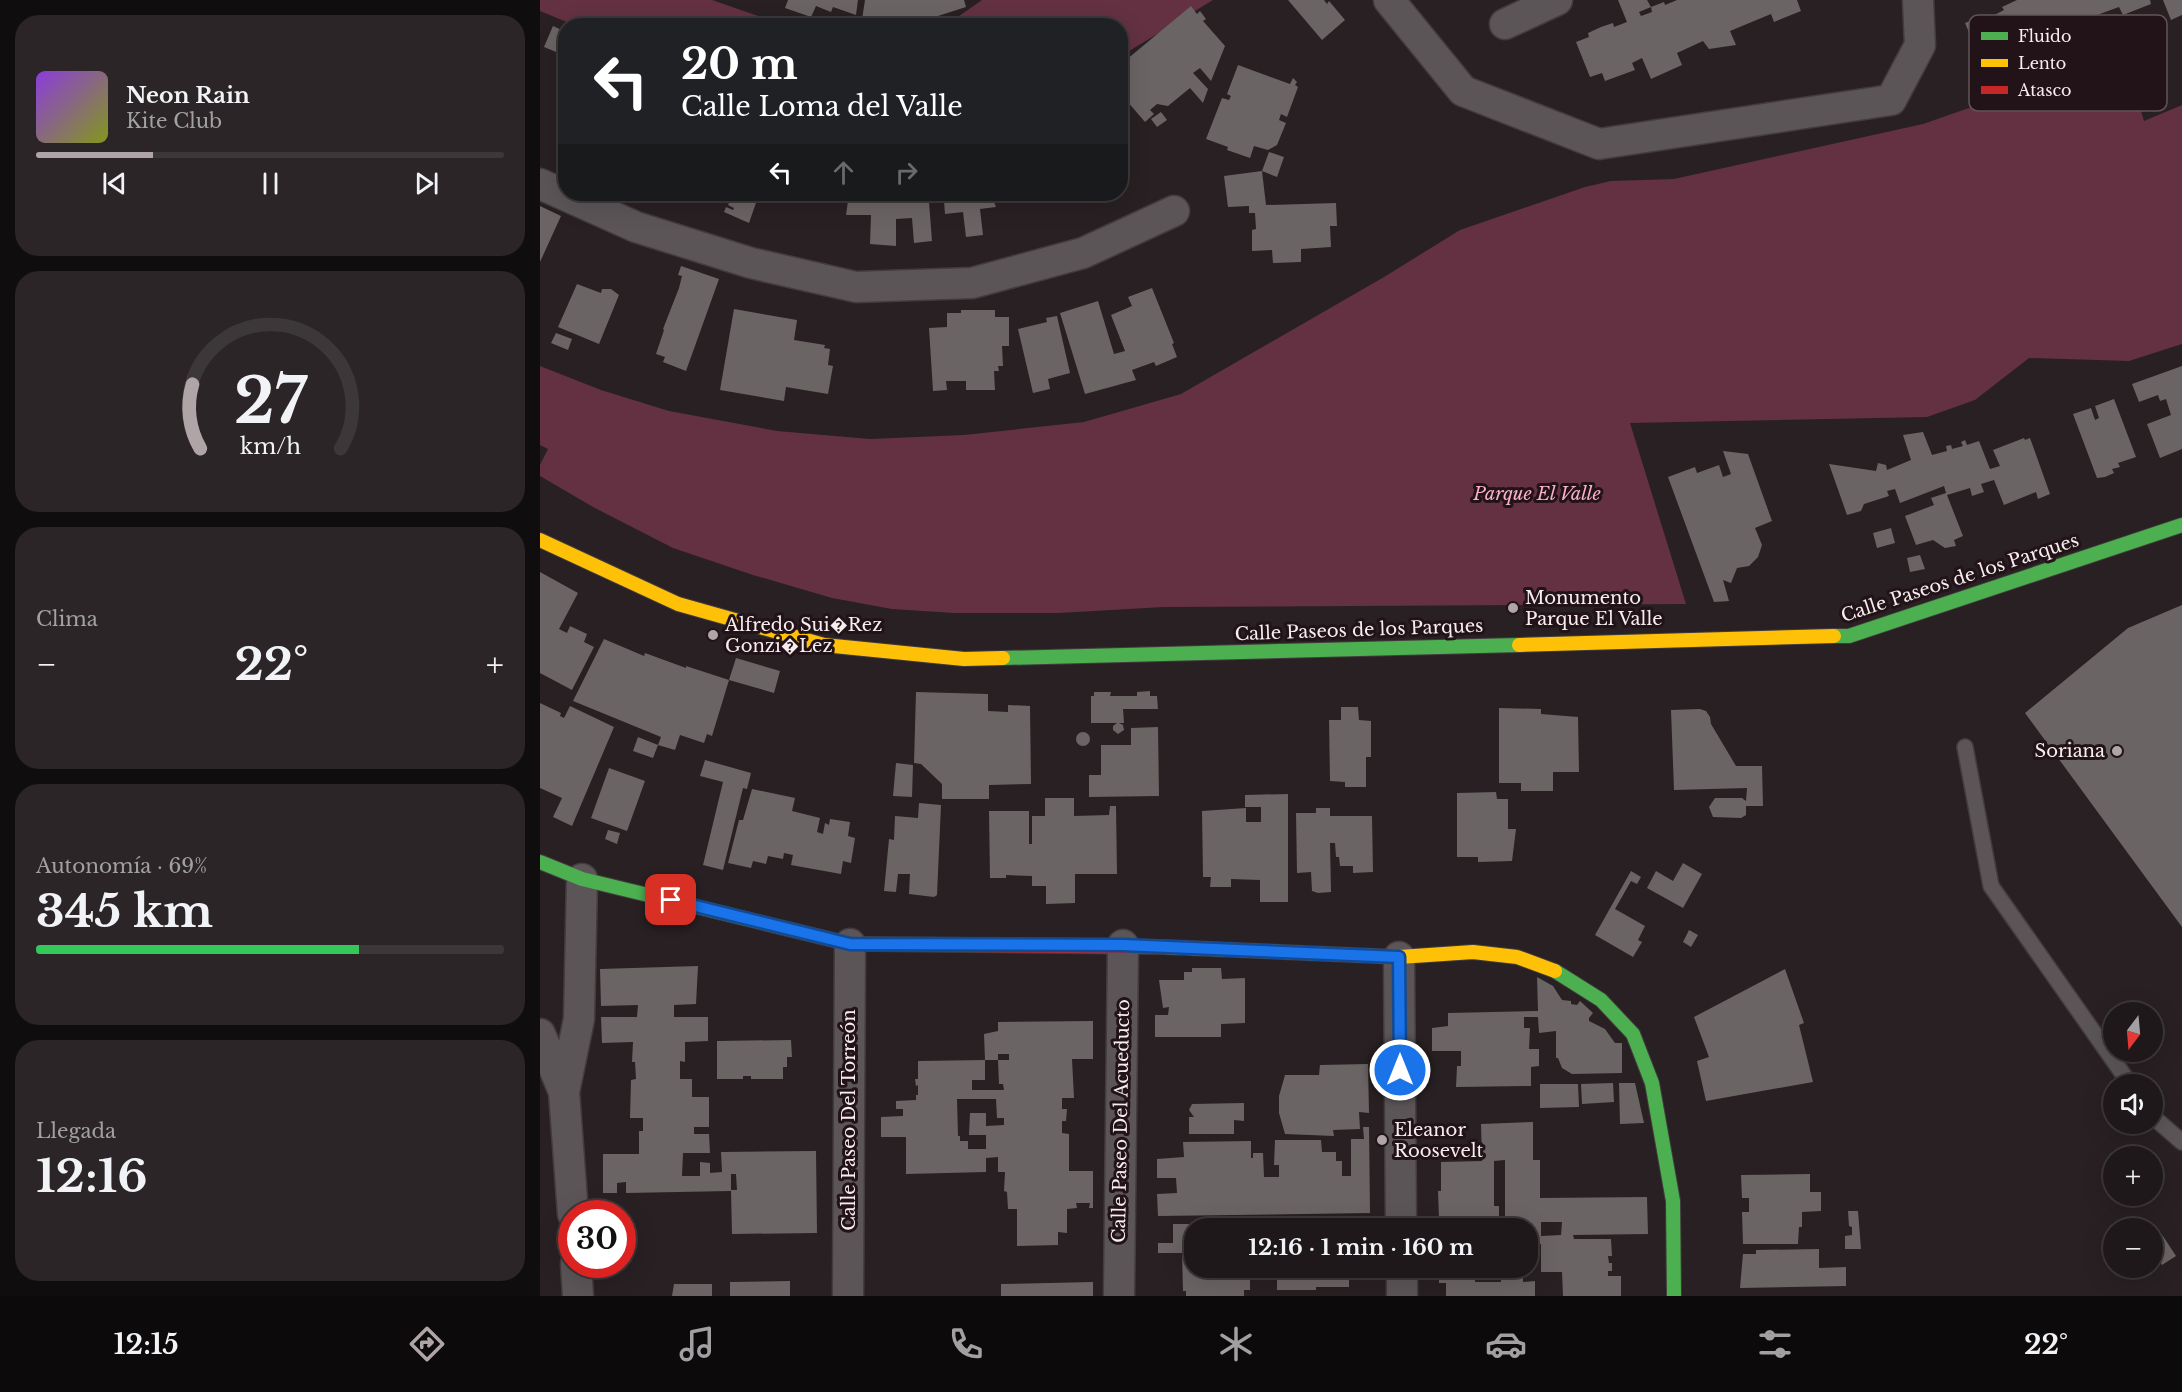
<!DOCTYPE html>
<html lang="es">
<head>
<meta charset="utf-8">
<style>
	body { margin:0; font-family:"Libre Baskerville",serif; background:#2b2527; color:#f1f3f6; height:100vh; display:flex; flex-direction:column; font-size:22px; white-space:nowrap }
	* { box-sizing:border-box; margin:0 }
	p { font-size:20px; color:#a1a0a2 }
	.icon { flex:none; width:33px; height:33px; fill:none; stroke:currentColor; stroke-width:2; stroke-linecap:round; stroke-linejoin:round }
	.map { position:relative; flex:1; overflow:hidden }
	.sheet { display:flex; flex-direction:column; gap:15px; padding:15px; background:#100d0e; width:540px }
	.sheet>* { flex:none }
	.guide { position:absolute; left:18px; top:18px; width:570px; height:183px; border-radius:24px; box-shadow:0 6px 24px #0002,0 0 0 2px #3c3739; background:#202124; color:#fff; overflow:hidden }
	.needle { width:39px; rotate:196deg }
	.fabs { position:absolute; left:1563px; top:1002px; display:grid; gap:12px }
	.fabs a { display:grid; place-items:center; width:60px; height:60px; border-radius:50%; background:#1e181a; box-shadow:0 6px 24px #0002,0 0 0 2px #3c3739; font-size:30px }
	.speed { position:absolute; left:18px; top:1200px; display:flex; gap:12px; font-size:30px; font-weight:700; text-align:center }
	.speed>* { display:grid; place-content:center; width:78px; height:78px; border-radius:50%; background:#1e181a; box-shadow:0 6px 24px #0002,0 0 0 2px #3c3739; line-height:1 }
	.speed .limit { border:9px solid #d22; background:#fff; color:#111 }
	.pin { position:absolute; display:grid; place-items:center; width:51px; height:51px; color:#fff; margin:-26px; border-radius:12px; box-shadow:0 3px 9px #0006 }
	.me { position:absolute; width:66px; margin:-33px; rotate:0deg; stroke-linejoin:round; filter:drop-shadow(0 0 4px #0008) }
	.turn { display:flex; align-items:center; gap:21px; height:126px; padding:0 24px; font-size:27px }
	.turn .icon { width:78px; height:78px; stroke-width:2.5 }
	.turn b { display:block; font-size:42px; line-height:51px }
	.lanes { display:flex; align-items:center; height:57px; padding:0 24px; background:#0003; justify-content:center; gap:30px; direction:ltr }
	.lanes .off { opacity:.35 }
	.big { font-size:45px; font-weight:700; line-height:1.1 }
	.sheet .widget { flex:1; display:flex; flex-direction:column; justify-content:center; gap:9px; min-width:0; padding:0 21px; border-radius:24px; background:#2b2527 }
	.sheet .dial { align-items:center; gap:0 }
	.dial svg { height:156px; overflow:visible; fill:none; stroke:#3c3739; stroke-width:7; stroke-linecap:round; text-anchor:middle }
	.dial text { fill:#f1f3f6; stroke:none }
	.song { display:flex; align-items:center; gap:18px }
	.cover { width:72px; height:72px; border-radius:9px; background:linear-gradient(135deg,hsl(270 70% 55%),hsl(70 70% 35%)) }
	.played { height:6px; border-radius:3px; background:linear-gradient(90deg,#afa5a7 25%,#3c3739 25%) }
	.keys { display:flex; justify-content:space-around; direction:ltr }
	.heat { display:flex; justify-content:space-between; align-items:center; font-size:33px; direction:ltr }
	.charge { height:9px; border-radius:4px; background:linear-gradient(90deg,#34c759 69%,#3c3739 0) }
	.trip { position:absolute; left:644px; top:1218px; width:354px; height:60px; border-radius:24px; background:#1e181a; box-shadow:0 6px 24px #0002,0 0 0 2px #3c3739; font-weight:700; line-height:60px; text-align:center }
	.dock { display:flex; height:96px; justify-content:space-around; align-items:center; background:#0c0a0a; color:#a1a0a2 }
	.dock .icon { width:42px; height:42px }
	.dock .current { color:#afa5a7 }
	.dock b { font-size:27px; color:#f1f3f6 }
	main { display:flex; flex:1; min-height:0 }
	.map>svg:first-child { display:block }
	.green { fill:#633142 }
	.building { fill:#6b6465; fill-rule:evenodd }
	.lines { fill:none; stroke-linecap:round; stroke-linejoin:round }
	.lane-casing { stroke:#433b3d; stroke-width:18 }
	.street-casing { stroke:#433b3d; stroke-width:33 }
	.fast-casing { stroke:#433b3d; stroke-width:16 }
	.slow-casing { stroke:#433b3d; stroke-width:16 }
	.jam-casing { stroke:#433b3d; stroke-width:16 }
	.lane { stroke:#5b5557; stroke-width:15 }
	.street { stroke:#5b5557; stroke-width:30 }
	.fast { stroke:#4caf50; stroke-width:14 }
	.slow { stroke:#ffc107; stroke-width:14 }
	.jam { stroke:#c62828; stroke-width:14 }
	.route-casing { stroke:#114b97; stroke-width:15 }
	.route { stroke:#1a73e8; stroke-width:10 }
	.poi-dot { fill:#afa5a7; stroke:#221318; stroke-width:2 }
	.labels { text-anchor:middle; stroke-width:6; stroke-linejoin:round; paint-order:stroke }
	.park-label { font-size:18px; font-style:italic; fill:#fbb1c7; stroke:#221318 }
	.street-label { font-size:18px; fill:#f7edef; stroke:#221318 }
	.poi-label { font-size:18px; fill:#f7edef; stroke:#221318; text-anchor:start }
	.key { fill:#221318; stroke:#625458; stroke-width:1.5 }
	.key-label { font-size:16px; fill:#f7edef }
</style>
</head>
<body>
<main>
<section class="sheet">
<div class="widget">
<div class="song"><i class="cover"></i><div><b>Neon Rain</b><p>Kite Club</p></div></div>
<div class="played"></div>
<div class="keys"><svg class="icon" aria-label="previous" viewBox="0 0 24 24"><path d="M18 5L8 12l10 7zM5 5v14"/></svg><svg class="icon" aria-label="pause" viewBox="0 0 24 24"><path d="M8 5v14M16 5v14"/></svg><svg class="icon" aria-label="next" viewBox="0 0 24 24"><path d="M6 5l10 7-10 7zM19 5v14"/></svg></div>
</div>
<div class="widget dial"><svg viewBox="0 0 100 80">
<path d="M14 69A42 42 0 1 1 86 69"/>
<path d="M14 69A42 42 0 0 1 10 36" stroke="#afa5a7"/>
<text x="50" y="56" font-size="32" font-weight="700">27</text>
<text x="50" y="72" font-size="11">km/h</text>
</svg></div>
<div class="widget"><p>Clima</p>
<div class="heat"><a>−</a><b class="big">22°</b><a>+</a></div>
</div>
<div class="widget"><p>Autonomía · 69%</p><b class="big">345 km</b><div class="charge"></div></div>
<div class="widget"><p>Llegada</p><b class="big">12:16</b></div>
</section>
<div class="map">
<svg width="1642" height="1296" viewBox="0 0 1642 1296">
	<rect width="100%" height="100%" fill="#282022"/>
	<path class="green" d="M0 0H172L244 25H34L0 11Z
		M442 0H673L581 56 580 26H405Z
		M1584 54 1604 121 1642 105V344L1589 361 1489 358 1435 400 1387 417 1090 423 1146 604 624 607 518 613H414L352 609 292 598 213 575 133 548 53 507 0 476V465L8 449 0 445V366L61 390 129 411 237 431 330 439 424 435 544 422 641 394 844 277 920 230 1045 187 1071 181 1134 179 1383 124Z"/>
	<path class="building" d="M248 0H318L316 15 293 7 291 12 276 6 271 17 245 8Z
		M325 0H424L426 7 373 24 321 26Z
		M748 0H784L787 4 789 1 805 20 782 40Z
		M1078 0H1107L1111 7 1099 12 1101 16 1112 12 1111 7 1124 2 1125 5 1137 0H1257L1261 11 1234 22 1231 14 1190 31 1196 45 1169 49 1163 41 1137 53 1142 65 1111 79 1102 58 1092 63 1095 70 1065 81 1062 73 1050 77 1036 42 1049 37 1048 33 1061 27 1073 23 1074 27 1087 22Z
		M1477 0H1610L1611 4 1583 15 1579 7 1557 15 1560 24 1532 35 1528 28 1517 32 1529 61 1504 71 1496 50 1484 55 1492 76 1479 82 1467 53 1456 57 1459 65 1445 70 1425 23 1438 18 1439 23 1464 10 1462 7Z
		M1623 0H1642V15L1631 20Z
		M651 6 657 14 660 11 666 19 663 21 685 46 671 81 660 68 653 73 668 89 663 103 650 88 628 106 617 104 610 110 614 114 605 122 580 93V65Z
		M13 26 26 32V44L21 54 4 47Z
		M698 65 750 84 753 78 757 82 755 85 758 87 747 117 741 114 739 120 746 123 737 145 728 150 714 146 710 158 687 150 688 147 666 139 682 98 689 100 691 96 687 94Z
		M621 112 627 120 617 127 611 119Z
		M729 152 744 157 737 177 722 171 726 205 796 203 797 226H790L791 247 761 249V262L733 263 732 250 712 251V230L716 229 715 213H709V206L688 207 684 176 722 171Z
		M193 194H219L209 223 184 212 186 207 193 210 194 208 188 205Z
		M309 194H480L474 196V199L454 202 456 207 440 209 443 235 426 237 423 212 405 214 404 201 389 202 392 241 374 243 372 218 356 219V246L330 244 331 215H306Z
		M0 206 21 216 0 262Z
		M141 266 179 279 146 371 123 362 125 357 116 354 124 330 123 329 139 288 142 276 138 275Z
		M37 284 61 293 62 289H71L79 295 59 344 18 327Z
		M612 288 634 343 632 344 637 357 616 366 614 362 592 370 596 380 545 394 520 313 558 301 574 354 585 351 571 315 592 306 588 297Z
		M194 309 257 320 254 340 285 345 284 348 290 349 288 365 293 366 288 394 246 387 244 401 180 390Z
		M421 310H455V317H469V346H462L463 366H458L459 371H454L455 390H426V381H406L407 390 393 391 389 328 407 327V313H421Z
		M517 316 530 373 508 379 510 389 493 393 478 329 507 322 506 318Z
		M16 333 32 339 28 350 11 343Z
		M1642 366V449L1620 458 1607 424 1631 415 1626 399 1620 401 1618 395 1599 402 1592 384Z
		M1574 399 1596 457 1578 463 1580 467 1572 469 1574 473 1565 477 1557 478 1533 414 1551 408 1555 420 1559 418 1555 406Z
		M1383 432 1392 455 1407 451 1406 446 1411 445 1412 449 1423 446 1421 442 1425 440 1427 445 1439 441 1450 469 1460 466 1453 450 1484 438 1485 440 1490 438 1510 494 1498 499 1496 492 1464 505 1454 480 1441 484 1444 492 1432 496 1430 488 1407 495 1423 536 1414 540 1416 546 1405 548 1393 540 1376 545 1365 516 1394 505 1391 498 1406 493 1404 486 1360 503 1355 489 1347 491 1349 496 1324 504 1321 511 1307 515 1289 464 1336 471 1338 463 1346 465 1347 470 1371 460 1363 435Z
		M1183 451 1208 454 1232 521 1215 528 1222 545 1218 557 1209 566 1197 568 1191 583 1183 580 1189 601 1174 602 1128 477 1155 467 1157 473 1179 465 1183 477 1191 474Z
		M1351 528 1355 543 1337 548 1333 533Z
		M1380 555 1385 569 1370 572 1367 558Z
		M0 572 38 593 19 629 27 633 30 626 47 634 44 642 54 647 32 690 0 673Z
		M1642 605V927L1485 713 1588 628Z
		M64 639 104 656 105 653 146 668V666L189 680 172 736 167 734 164 743 140 735 135 750 118 745 121 737 33 701Z
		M196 658 240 671 234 693 189 680Z
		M610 691V696H617L618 709H583L584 723H579L583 725 584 730 578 734 573 730V726L577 723H551V696H554V692H571L570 696H597V692Z
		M376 692 448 694V711L468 712V705L490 706 491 784 449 785V799H402V784L381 764 374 763Z
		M0 703 21 713 20 716 24 718 30 706 74 727 32 826 13 817 22 798 0 788Z
		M801 707H818L819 720 831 721V757H826V787H805V782L790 781 789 720H801Z
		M959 708 1001 709V714L1038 717 1039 772H1013V791H981V783H959Z
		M1160 709 1166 711 1170 717 1171 724 1196 766H1222L1223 806H1206V815L1201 818 1173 817 1169 807 1175 798H1202L1206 801 1207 788 1134 790 1131 710Z
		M618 727 619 796 549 797V775H561V745H591V728Z
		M536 739a7 7 0 1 1 14 0a7 7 0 1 1-14 0Z
		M98 737 118 745 113 758 93 751Z
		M165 760 211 773 207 789 203 788 183 870 163 865 183 782 160 776Z
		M356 763 373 765 372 797 353 796Z
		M69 768 105 781 87 831 51 818Z
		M212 789 255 798 252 811 280 818 277 832 283 834 285 823 289 825 290 819 310 822 308 836 315 838 311 863 303 861 301 874 251 865 253 855 244 853 243 859 228 856 226 864 213 861 211 868 188 863 199 820H203Z
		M956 792 957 799H968V829H976L972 861 938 862V857H917V793Z
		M748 794V902H720V880L691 879V887H670L671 877H663L662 811 706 808V822H721V807H705V795Z
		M505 798H534V816L569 815 570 806H576L577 874H535V903L506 904V886H492V876L466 875V878H450L449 811H489V844H492V816H505Z
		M379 803 401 805 397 895 394 897 369 894 370 874H358L356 892 344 891 349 839 354 840 355 816 378 818Z
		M776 808H790V816H832L833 872 813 873V866H800L799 857H796L795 843H790L791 892 778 893 772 891 771 872 757 873 756 813H776Z
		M68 830 80 833 77 844 65 839Z
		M1143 863 1162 874 1143 908 1107 888 1116 871 1133 881Z
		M1091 871 1101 877 1097 884 1091 881 1075 909 1105 926 1098 940 1102 942 1093 957 1055 935Z
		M1149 930 1158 935 1151 947 1143 942Z
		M158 966 156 1004 134 1005V1017H168V1041L145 1042V1062L140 1061V1079H152V1097H169V1127H154V1134H169L170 1153H143L142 1176H160V1162L170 1163V1173L182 1172 181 1152 276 1151 277 1233 192 1234 191 1190H197L196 1174H191V1191L86 1193V1182L77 1183V1193H63V1154H99V1131H103V1118H90L91 1080 96 1079 95 1062H92L93 1042 62 1043 61 1017H97L98 1005 61 1006 60 969Z
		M652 968H681L682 979 705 978V1023L681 1024V1037H615V1015H628L629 1007 623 1008 619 980H644V972H652Z
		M1245 969 1264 1023 1259 1025 1273 1082 1166 1101 1157 1061 1169 1057 1154 1017Z
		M997 977 1013 986 1022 1000 1031 1001V1004L1037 1005 1040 1001 1053 1013 1049 1018V1021L1065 1029 1075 1043H1082V1073L1032 1074 1022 1068 1018 1058H1016V1031L999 1033 998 1017H984V1028H990L989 1049H999V1066L991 1067V1086L916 1087 917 1066H921V1051H892V1028L908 1026V1013L998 1011Z
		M553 1021V1059H532L534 1098H522V1109H527L526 1121H522V1133L529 1134V1171H553V1208H549L550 1203H536L537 1208 527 1209V1233L518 1232V1245L477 1246V1209H468L467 1192 464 1191 465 1172H458V1157L446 1158V1172L366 1174V1137H341V1117L363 1116V1109H356V1101L376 1100V1095H378V1085L376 1086 375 1079H378V1061L445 1060V1080H432V1090H464L463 1084H459L458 1060H469V1054H458V1060H445L444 1034 458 1031V1022ZM417 1099H456L457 1118H464V1125L446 1126V1113H430L429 1135H446V1149H428V1141H420V1136H418Z
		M251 1040 252 1057H247V1067H243V1079H211V1076H203V1079H177V1041Z
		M828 1064 829 1113 819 1112 820 1129 793 1130 794 1136 745 1134 739 1113V1096L745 1075H779L780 1065Z
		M1073 1083 1074 1102 1042 1104 1041 1084Z
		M1079 1083H1095L1104 1123 1080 1124Z
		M1000 1084H1038L1039 1107 1000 1108Z
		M704 1103V1121L694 1120V1134H649V1117H654L649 1110 652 1104Z
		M993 1122V1160H1000V1198L1107 1197 1108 1234 1033 1235 1034 1239H1071L1072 1256H1068L1069 1263H1072V1271H1068V1276H1081V1296H1023L1022 1272H1001V1244L987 1245V1228H965V1160L954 1161V1206H959V1220L899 1218 898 1191H901V1162L942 1161 941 1124ZM1001 1222H1022L1021 1235 1001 1236Z
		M823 1127H829L830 1213 618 1216 617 1194 637 1193 636 1178H617V1159L644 1157 643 1142 711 1141V1158H713V1153H723L724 1177H739V1165H734L735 1140H781L782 1152H796V1161H802V1176H811V1139H824Z
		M1270 1174V1192H1281V1211L1262 1212V1227H1259L1258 1244H1203L1202 1212H1209V1198H1202L1201 1175Z
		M1308 1211H1318L1321 1249H1305V1236L1312 1235V1227L1309 1226Z
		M633 1224H697V1228H654V1268H710V1290H704V1296H646V1291H643L642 1253H618V1243H633Z
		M1621 1233 1636 1256 1622 1265 1612 1248V1238Z
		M1279 1249V1268L1306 1267V1286L1200 1288 1203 1254H1216V1250Z
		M725 1268H800V1272H809V1287H776V1290H737V1273H725Z
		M899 1268H935V1282H961V1268H983V1282L995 1281V1296H906V1283H899Z
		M250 1281V1296H190V1282Z
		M553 1282V1296H461V1284Z
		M134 1284H172V1296H132Z"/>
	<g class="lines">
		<defs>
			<path id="lane" d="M1425 747 1451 886 1590 1084
				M1612 1116 1642 1142"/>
			<path id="street" d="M849 0 923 91 1059 144 1351 100 1380 45 1378 0
				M965 24 1017 0
				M0 184 96 227 211 263 316 287 432 283 543 253 634 211
				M859 957 861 1228
				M0 1034 24 1092
				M33 1214 24 1092 39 1019 42 879
				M36 1264 38 1296
				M862 1268V1296
				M308 1296 310 944
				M579 1296 583 945"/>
			<path id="fast" d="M1294 636H1309L1642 525
				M463 658 979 645
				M0 862 42 879 310 944H328
				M1015 971 1061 1000 1093 1034 1112 1083 1133 1201 1134 1296"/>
			<path id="slow" d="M0 540 138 604 284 645 424 659 463 658
				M979 645 1294 636
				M624 947 859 957 933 952 977 957 1015 971"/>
			<path id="jam" d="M328 944 624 947"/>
		</defs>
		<use href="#lane" class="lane-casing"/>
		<use href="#street" class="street-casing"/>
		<use href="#fast" class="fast-casing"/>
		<use href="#slow" class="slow-casing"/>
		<use href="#jam" class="jam-casing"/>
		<use href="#lane" class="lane"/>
		<use href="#street" class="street"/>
		<use href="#fast" class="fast"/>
		<use href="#slow" class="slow"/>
		<use href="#jam" class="jam"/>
	</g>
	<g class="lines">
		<defs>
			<path id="route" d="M131 900 310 944 583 945 859 957 860 1070"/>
		</defs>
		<use href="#route" class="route-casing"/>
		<use href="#route" class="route"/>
	</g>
	<g class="poi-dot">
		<circle cx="973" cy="608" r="6"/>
		<circle cx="173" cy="635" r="6"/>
		<circle cx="1577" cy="751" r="6"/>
		<circle cx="842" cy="1140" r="6"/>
	</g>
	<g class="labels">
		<g class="park-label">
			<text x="997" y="500">Parque El Valle</text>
		</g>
		<g class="street-label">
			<text transform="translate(1420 578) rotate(-18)" y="6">Calle Paseos de los Parques</text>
			<text transform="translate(819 630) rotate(-2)" y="6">Calle Paseos de los Parques</text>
			<text transform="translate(309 1120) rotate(-90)" y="6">Calle Paseo Del Torreón</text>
			<text transform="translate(581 1121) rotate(-89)" y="6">Calle Paseo Del Acueducto</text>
		</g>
		<g class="poi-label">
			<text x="985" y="604">Monumento<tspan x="985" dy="21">Parque El Valle</tspan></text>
			<text x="185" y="631">Alfredo Sui�Rez<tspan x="185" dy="21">Gonzi�Lez</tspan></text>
			<text x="1565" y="757" text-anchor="end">Soriana</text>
			<text x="854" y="1136">Eleanor<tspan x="854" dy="21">Roosevelt</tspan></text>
		</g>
	</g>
	<rect x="1429" y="15" width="198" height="96" rx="9" class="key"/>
	<rect x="1441" y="32" width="27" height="8" fill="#4caf50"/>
	<rect x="1441" y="59" width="27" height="8" fill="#ffc107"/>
	<rect x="1441" y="86" width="27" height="8" fill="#c62828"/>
	<g class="key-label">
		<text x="1478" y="42">Fluido</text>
		<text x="1478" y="69">Lento</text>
		<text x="1478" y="96">Atasco</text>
	</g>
</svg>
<div class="fabs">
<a><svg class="needle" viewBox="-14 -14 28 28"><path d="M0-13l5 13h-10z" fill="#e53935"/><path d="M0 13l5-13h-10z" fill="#a1a0a2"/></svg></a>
<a><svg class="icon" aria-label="sound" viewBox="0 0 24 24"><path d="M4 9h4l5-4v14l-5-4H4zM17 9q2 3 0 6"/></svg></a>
<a>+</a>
<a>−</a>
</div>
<div class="speed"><div class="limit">30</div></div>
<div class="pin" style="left:131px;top:900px;background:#d93025"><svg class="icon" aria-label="arrive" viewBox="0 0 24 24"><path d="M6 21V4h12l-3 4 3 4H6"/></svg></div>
<svg class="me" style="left:860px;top:1070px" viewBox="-20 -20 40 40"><circle r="17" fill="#1a73e8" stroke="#fff" stroke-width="3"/><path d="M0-11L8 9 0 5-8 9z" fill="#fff"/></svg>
<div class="trip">12:16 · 1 min · 160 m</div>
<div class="guide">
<div class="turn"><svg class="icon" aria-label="left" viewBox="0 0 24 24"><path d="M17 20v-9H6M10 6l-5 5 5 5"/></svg><div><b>20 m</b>Calle Loma del Valle</div></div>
<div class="lanes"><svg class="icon" aria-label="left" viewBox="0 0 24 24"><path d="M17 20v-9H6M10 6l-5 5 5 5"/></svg><svg class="icon off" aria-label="ahead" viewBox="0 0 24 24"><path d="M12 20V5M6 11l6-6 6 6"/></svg><svg class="icon off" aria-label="right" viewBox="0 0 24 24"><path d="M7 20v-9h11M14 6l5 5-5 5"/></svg></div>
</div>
</div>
</main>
<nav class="dock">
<b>12:15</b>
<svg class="icon current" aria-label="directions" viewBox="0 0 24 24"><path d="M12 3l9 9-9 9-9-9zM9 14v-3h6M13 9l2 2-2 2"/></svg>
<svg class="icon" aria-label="music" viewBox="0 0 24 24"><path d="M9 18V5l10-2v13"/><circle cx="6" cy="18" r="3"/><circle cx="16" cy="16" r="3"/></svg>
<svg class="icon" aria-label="phone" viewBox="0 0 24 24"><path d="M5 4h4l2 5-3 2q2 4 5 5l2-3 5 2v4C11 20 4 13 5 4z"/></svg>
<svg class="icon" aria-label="climate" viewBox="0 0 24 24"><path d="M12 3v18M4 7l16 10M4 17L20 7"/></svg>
<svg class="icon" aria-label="car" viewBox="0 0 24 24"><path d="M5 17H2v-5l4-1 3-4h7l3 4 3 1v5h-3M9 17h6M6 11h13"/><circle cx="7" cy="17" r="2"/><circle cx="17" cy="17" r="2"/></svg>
<svg class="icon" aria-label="filters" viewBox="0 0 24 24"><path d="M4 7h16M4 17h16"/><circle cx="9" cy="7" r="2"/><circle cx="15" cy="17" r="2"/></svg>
<b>22°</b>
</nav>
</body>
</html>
